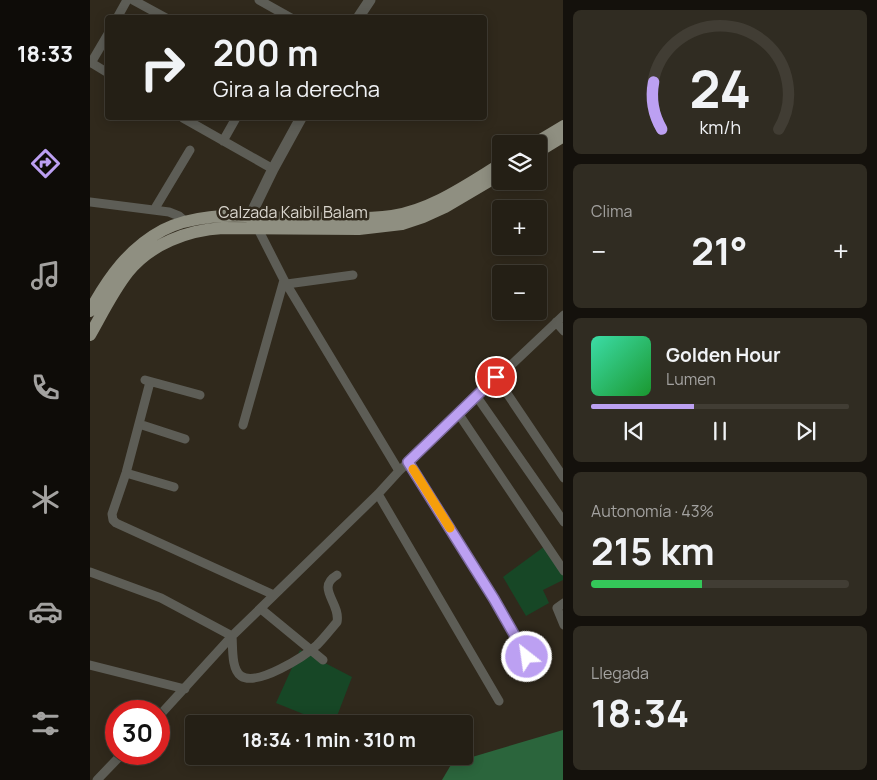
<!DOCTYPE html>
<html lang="es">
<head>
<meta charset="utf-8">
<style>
	body { margin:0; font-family:Manrope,sans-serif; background:#302c22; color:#f1f3f6; height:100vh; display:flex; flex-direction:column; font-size:19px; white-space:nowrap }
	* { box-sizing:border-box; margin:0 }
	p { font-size:16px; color:#a3a2a0 }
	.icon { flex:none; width:28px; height:28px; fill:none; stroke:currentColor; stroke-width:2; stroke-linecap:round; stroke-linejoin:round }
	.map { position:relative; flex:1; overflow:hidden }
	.details { display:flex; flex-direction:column; gap:10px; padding:10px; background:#14110c; width:314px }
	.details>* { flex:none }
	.top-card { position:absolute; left:15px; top:15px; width:382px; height:105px; border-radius:5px; box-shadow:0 2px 12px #0003,0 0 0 1px #413d34; background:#241f15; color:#f1f3f6; overflow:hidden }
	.fabs { position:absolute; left:402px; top:135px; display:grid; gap:10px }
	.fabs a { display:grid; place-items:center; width:55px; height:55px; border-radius:5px; background:#241f15; box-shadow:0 2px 12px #0003,0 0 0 1px #413d34; font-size:25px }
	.speed { position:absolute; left:15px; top:700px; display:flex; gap:10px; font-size:25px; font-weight:700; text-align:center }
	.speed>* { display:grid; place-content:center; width:65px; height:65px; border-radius:50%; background:#241f15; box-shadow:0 2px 12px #0003,0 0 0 1px #413d34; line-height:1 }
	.speed .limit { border:8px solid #d22; background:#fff; color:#111 }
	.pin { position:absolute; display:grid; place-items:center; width:42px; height:42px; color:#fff; margin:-21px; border:2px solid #fff; border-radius:50%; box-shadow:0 1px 5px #0007 }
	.me { position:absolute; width:55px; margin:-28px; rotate:330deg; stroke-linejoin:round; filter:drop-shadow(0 0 4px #0008) }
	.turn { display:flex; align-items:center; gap:18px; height:105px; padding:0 25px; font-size:22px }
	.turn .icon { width:65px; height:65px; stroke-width:2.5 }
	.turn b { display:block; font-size:35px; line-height:42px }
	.big { font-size:38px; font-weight:700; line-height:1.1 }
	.details .tile { flex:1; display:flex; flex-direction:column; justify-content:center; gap:8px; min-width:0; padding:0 18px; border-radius:8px; background:#302c22 }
	.details .dial { align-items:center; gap:0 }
	.dial svg { height:130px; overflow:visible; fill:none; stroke:#413d34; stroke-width:7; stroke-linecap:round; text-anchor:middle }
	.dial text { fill:#f1f3f6; stroke:none }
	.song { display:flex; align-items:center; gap:15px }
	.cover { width:60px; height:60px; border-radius:8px; background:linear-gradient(135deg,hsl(160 70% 55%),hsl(130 70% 35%)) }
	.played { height:5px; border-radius:2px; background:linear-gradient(90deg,#bca0f2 40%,#413d34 40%) }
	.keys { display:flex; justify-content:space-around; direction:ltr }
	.heat { display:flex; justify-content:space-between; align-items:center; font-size:28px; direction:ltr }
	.charge { height:8px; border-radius:4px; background:linear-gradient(90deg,#34c759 43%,#413d34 0) }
	.trip { position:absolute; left:95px; top:715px; width:288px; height:50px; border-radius:5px; background:#241f15; box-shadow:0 2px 12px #0003,0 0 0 1px #413d34; font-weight:700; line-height:50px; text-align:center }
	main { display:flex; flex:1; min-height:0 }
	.dock { display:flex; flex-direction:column; width:90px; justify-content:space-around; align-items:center; background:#0e0c08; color:#a3a2a0 }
	.dock .icon { width:35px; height:35px }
	.dock .active { color:#bca0f2 }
	.dock b { font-size:22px; color:#f1f3f6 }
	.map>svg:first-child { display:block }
	.green { fill:#174726 }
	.forest { fill:#2b653c }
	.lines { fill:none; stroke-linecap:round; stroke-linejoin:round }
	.minor { stroke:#5d5d56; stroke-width:9 }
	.tertiary { stroke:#5d5d56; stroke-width:11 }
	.primary { stroke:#8f8f81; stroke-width:12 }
	.route-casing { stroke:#7a689d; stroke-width:12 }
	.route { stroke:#bca0f2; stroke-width:9 }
	.slow { stroke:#f59e0b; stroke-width:9 }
	.labels { text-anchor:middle; stroke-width:5; stroke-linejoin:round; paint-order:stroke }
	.street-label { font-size:16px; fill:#dbd7cf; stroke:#30291c }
</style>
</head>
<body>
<main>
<nav class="dock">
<b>18:33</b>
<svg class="icon active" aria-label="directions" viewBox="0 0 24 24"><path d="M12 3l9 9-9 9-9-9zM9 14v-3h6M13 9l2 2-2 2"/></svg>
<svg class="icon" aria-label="music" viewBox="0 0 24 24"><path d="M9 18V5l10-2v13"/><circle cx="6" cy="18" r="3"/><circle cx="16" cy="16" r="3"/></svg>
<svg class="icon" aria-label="phone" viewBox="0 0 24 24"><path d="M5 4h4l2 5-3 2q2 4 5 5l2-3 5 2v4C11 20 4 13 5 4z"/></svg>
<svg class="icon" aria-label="climate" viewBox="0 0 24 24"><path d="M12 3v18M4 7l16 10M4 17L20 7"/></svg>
<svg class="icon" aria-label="car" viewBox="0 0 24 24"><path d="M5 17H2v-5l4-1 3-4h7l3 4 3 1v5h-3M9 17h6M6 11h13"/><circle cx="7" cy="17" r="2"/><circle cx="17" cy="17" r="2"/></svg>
<svg class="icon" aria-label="filters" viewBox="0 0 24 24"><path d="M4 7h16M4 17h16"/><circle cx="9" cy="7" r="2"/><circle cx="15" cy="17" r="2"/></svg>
</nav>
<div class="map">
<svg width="474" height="780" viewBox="0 0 474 780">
	<rect width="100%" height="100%" fill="#30291c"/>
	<path class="green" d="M455 546 473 573V580L453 590 459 603 436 616 413 577Z
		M210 650 262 677 244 724H238L186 703Z"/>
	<path class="forest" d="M473 730V780H352L362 763Z"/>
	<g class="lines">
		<path class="minor" d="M43 0 76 18
			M169 0 201 18
			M27 18 37 0
			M0 62 18 73
			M1 63 18 34
			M93 118 183 169
			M133 141 146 118
			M0 202 79 212 89 216 96 222
			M64 210 100 150
			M166 225 194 280 309 471
			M197 284 263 275
			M466 322 474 331
			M406 377 474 478
			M55 380 110 395
			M60 382 36 473 22 514 23 520 26 523 184 595
			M387 397 474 522
			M368 413 474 571
			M49 424 95 439
			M153 425 194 280
			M318 462 404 599 446 671
			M36 473 84 487
			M288 494 409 701
			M0 572 71 598 142 636C143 647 141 669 151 676 167 687 215 656 227 645 234 638 241 629 247 622 251 603 225 588 247 575
			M474 603 467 608 474 625
			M171 609 233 660
			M0 665 95 689
			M69 716 142 636 288 494 309 471 474 315
			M7 780 32 754"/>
		<path class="tertiary" d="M268 18 280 0
			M163 216 164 208 183 169 211 118"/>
		<path class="primary" d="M444 144 474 126
			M449 151 474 136
			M0 311C18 278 39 248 73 230 100 216 139 214 169 217 186 218 202 217 219 218 247 218 275 220 302 216 342 210 378 184 411 164
			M0 335C12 314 23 291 38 272 61 244 97 230 133 228L269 229 312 224 333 217 355 207 411 174"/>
	</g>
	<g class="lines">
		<defs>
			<path id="route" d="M406 377 318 462 404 599 437 657"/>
		</defs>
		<use href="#route" class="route-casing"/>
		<use href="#route" class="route"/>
		<path class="slow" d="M323 469 360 528"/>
	</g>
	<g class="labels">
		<g class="street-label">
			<text x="203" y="218">Calzada Kaibil Balam</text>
		</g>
	</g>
</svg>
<div class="fabs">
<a><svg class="icon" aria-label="layers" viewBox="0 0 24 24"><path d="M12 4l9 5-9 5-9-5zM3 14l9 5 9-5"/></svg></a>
<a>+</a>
<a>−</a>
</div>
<div class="speed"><div class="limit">30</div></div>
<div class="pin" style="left:406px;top:377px;background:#d93025"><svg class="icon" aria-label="arrive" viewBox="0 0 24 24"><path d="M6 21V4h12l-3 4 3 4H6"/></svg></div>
<svg class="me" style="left:437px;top:657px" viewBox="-20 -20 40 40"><circle r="17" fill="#bca0f2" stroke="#fff" stroke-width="3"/><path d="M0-11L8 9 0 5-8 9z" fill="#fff"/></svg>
<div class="trip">18:34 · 1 min · 310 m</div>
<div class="top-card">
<div class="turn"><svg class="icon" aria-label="right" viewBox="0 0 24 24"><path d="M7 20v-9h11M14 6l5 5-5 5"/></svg><div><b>200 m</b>Gira a la derecha</div></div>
</div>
</div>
<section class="details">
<div class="tile dial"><svg viewBox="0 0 100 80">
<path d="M14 69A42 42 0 1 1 86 69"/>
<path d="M14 69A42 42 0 0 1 9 40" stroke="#bca0f2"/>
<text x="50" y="56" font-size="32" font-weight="700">24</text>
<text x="50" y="72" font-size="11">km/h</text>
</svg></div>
<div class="tile"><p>Clima</p>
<div class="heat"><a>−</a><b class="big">21°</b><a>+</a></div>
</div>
<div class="tile">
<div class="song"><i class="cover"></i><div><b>Golden Hour</b><p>Lumen</p></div></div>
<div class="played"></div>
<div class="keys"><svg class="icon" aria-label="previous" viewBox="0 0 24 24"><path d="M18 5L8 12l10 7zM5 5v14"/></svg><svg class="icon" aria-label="pause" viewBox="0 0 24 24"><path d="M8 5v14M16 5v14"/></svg><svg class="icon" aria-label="next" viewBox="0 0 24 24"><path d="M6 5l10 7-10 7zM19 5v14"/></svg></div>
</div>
<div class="tile"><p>Autonomía · 43%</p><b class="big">215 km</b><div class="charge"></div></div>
<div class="tile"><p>Llegada</p><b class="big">18:34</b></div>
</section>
</main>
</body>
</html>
